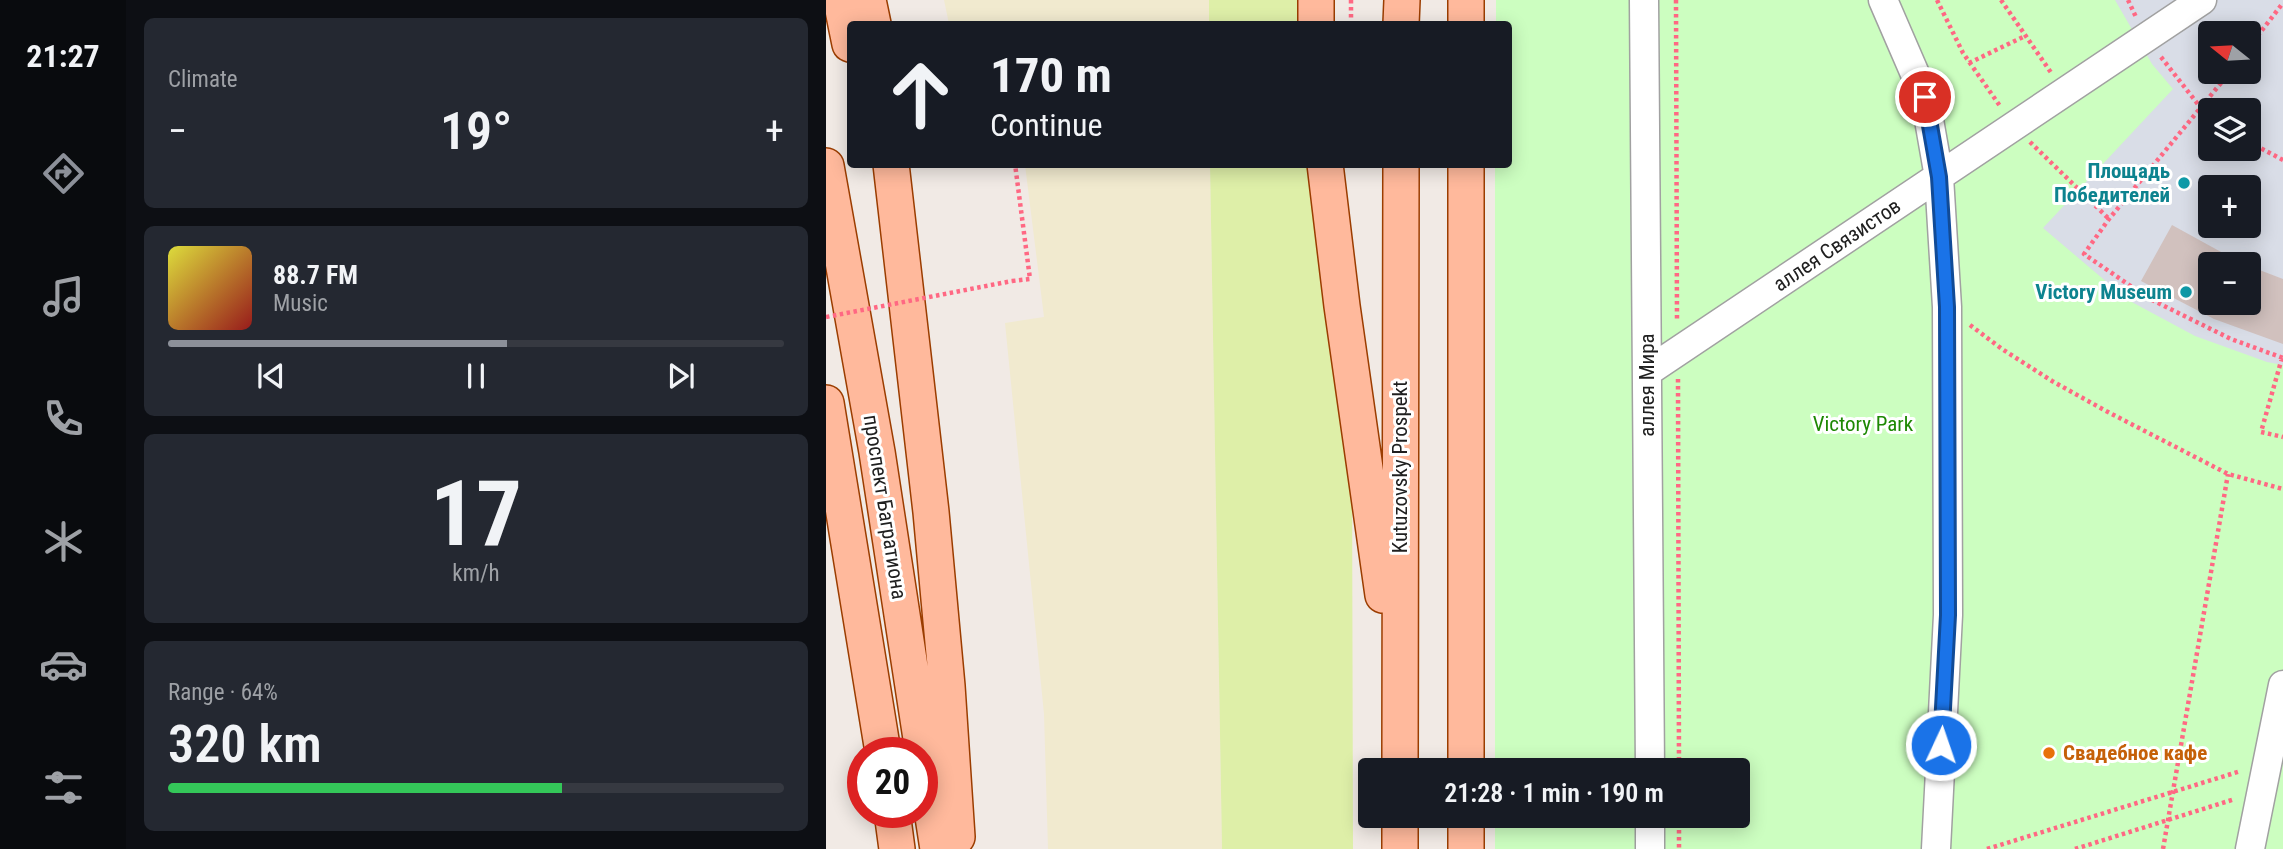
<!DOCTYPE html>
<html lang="en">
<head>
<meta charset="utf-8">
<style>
	body { margin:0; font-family:"Roboto Condensed",sans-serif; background:#242831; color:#f1f3f6; height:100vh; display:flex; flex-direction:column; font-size:26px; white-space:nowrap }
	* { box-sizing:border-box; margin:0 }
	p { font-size:23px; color:#9ea1a6 }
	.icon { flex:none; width:38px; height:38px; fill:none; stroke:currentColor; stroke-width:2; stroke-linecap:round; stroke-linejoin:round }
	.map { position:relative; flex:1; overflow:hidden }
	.drawer { display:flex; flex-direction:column; gap:18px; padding:18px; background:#0d0f14; width:700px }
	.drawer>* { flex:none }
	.banner { position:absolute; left:21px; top:21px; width:665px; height:147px; border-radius:7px; box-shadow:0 4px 18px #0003; background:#171b24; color:#f1f3f6; overflow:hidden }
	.needle { width:46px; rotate:288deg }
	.fabs { position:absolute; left:1372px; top:21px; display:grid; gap:14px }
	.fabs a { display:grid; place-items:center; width:63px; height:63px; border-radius:7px; background:#171b24; box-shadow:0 4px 18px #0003; font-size:35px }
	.speed { position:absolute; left:21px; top:737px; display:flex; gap:14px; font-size:35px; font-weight:700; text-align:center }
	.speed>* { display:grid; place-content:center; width:91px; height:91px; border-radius:50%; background:#171b24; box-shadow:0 4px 18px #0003; line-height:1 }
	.speed .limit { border:10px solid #d22; background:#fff; color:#111 }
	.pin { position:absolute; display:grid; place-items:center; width:60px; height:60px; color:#fff; margin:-30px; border:4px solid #fff; border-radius:50%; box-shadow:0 2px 7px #0007 }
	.me { position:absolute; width:77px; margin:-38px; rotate:3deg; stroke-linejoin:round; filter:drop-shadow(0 0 5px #0008) }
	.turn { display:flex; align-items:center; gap:24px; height:147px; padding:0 28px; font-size:32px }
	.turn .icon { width:91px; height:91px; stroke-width:2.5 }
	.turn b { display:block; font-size:49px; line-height:60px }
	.big { font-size:52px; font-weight:600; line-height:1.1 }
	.drawer .widget { flex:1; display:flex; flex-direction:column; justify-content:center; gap:10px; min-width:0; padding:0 24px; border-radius:10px; background:#242831 }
	.drawer .dial { align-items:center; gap:0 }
	.dial b { font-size:91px; line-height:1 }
	.song { display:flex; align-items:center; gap:21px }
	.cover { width:84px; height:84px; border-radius:10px; background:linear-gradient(135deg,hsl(60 70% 55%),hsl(0 70% 35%)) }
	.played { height:7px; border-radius:4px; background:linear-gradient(90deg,#8c9099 55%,#363941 55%) }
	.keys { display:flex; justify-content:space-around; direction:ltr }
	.heat { display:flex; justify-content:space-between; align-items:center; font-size:38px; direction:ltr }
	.charge { height:10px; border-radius:5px; background:linear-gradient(90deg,#34c759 64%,#363941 0) }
	.trip { position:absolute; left:532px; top:758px; width:392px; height:70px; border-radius:7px; background:#171b24; box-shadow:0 4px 18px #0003; font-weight:600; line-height:70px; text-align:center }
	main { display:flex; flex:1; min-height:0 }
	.menu { display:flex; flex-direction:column; width:126px; justify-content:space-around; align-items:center; background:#090b0e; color:#9ea1a6 }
	.menu .icon { width:49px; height:49px }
	.menu .current { color:#8c9099 }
	.menu b { font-size:32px; color:#f1f3f6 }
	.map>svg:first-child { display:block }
	.farmland { fill:#f1eacf }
	.grass { fill:#deefa8 }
	.park { fill:#ccfec0; fill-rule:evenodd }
	.plaza { fill:#d9dde7; fill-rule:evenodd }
	.building { fill:#d1c1be }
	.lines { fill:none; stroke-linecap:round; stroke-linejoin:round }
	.minor-casing { stroke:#a1a1a1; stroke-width:31 }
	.major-casing { stroke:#9b3d00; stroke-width:38 }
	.path { stroke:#ff6883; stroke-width:4.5; stroke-dasharray:3.5 3.5; stroke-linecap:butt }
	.minor { stroke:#fff; stroke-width:28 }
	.major { stroke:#ffb99c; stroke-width:35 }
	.path-bridge { stroke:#ff6883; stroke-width:4.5; stroke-dasharray:3.5 3.5; stroke-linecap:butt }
	.route-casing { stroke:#114b97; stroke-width:18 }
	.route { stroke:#1a73e8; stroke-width:12 }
	.culture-dot { fill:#0f9aa8; stroke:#fff; stroke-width:2.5 }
	.food-dot { fill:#e8710a; stroke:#fff; stroke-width:2.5 }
	.labels { text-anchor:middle; stroke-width:6; stroke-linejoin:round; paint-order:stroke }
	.culture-label { font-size:21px; font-weight:bold; fill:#0d838f; stroke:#fff; text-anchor:end }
	.street-label { font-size:21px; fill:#202020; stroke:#fff }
	.park-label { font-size:21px; fill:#1d8803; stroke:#fff }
	.food-label { font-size:21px; font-weight:bold; fill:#c56008; stroke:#fff; text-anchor:start }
</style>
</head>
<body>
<main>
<nav class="menu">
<b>21:27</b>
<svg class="icon current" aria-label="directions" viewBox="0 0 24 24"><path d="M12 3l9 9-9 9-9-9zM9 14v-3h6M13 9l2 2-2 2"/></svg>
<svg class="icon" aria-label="music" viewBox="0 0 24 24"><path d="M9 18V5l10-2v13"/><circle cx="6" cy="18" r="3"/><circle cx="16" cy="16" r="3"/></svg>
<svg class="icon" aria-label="phone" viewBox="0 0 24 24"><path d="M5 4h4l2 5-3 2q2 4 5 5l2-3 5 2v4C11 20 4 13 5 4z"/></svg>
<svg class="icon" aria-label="climate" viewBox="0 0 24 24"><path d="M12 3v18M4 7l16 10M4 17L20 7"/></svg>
<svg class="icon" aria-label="car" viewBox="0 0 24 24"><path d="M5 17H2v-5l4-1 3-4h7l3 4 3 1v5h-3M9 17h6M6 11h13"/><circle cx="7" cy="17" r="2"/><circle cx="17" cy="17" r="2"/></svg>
<svg class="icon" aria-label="filters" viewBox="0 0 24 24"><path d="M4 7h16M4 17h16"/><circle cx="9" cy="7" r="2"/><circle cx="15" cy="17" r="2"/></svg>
</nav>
<section class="drawer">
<div class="widget"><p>Climate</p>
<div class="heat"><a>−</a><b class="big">19°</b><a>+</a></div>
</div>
<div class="widget">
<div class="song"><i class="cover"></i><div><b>88.7 FM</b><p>Music</p></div></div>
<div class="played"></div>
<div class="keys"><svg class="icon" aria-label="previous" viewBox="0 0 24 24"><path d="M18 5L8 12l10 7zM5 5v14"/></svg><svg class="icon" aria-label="pause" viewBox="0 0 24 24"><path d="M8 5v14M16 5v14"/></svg><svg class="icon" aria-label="next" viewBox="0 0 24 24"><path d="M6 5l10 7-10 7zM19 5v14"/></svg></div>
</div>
<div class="widget dial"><b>17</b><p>km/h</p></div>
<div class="widget"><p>Range · 64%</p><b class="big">320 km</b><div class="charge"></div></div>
</section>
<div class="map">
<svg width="1457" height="849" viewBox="0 0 1457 849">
	<rect width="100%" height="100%" fill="#f1eae5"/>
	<path class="farmland" d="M118 0H383V24H123Z
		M199 165H384L396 849H222L218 714 179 323 218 317Z"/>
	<path class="grass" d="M383 0H477V24H383Z
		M384 165H486L526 459 527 849H396Z"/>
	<path class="park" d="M670 0H1457V849H669V816H912V770H669V165L682 164V24H670ZM1384 33H1423V72H1384ZM1384 110H1423V149H1384ZM1384 187H1423V226H1384ZM1384 264H1423V303H1384Z"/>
	<path class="plaza" d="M1289 0H1457V365L1441 362 1369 336 1302 300 1217 228 1347 89 1326 64ZM1384 33H1423V72H1384ZM1384 110H1423V149H1384ZM1384 187H1423V226H1384ZM1384 264H1423V303H1384Z"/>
	<path class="building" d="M1346 225 1417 264H1384V303H1423V266L1457 279V344L1388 319 1315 281Z"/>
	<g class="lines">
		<defs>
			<path id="minor" d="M818 0 824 770
				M1057 0 1099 97 1113 177 1121 307 1122 615 1110 849
				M821 372 1376 0
				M824 816V849
				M1424 849 1457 685"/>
			<path id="major" d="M15 0 24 44
				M42 0 47 24
				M490 0V24
				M575 24 576 0
				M640 24V0
				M65 164 105 512 121 686 131 837
				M499 164 516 306 557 595
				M0 166 51 452 112 849
				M0 403 57 752
				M574 770 575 164
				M640 770V164
				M66 812 71 849
				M574 849V816
				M640 849V816"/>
		</defs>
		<use href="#minor" class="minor-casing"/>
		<use href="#major" class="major-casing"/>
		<path class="path" d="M525 0V24
			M850 0 851 321
			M1111 0 1137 53 1174 106
			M1175 0 1226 74
			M1302 0 1310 17
			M1423 47 1457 3
			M1335 57 1375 108 1384 114
			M1143 63 1199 36
			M1404 72 1283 219 1258 254 1322 298 1405 339 1457 358
			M1204 142 1283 219
			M1423 142 1457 160
			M186 281 204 279 189 164
			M1144 325 1176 349 1226 381 1280 411 1402 474 1457 489
			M1456 358 1435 432 1457 437
			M852 379 853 770
			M853 816V849
			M1161 849 1415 771
			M1249 849 1409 799
			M1337 849 1402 474"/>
		<use href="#minor" class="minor"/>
		<use href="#major" class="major"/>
		<path class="path-bridge" d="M0 317 186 281"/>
	</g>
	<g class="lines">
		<defs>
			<path id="route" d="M1099 97 1113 177 1121 307 1122 615 1115 745"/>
		</defs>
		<use href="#route" class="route-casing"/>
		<use href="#route" class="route"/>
	</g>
	<g class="culture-dot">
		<circle cx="1358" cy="183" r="7"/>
		<circle cx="1360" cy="292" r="7"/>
	</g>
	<circle class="food-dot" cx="1223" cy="753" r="7"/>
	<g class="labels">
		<g class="culture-label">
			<text x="1344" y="178">Площадь<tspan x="1344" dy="24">Победителей</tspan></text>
			<text x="1346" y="299">Victory Museum</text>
		</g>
		<g class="street-label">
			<text transform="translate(1011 245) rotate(-34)" y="7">аллея Связистов</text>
			<text transform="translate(821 385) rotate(-90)" y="7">аллея Мира</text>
			<text transform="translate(574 467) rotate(-90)" y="7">Kutuzovsky Prospekt</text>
			<text transform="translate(59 507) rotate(81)" y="7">проспект Багратиона</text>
		</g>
		<g class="park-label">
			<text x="1037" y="431">Victory Park</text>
		</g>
		<g class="food-label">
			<text x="1237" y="760">Свадебное кафе</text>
		</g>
	</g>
</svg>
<div class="fabs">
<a><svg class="needle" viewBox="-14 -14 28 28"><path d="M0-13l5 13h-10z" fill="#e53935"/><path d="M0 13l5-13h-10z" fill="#9ea1a6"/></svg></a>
<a><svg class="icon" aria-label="layers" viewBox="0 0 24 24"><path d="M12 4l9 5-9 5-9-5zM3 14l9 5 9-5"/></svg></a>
<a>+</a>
<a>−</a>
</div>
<div class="speed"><div class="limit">20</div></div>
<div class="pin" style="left:1099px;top:97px;background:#d93025"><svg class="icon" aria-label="arrive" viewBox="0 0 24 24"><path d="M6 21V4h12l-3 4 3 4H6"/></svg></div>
<svg class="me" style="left:1115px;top:745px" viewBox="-20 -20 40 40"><circle r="17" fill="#1a73e8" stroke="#fff" stroke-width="3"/><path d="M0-11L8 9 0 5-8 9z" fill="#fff"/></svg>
<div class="trip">21:28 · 1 min · 190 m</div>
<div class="banner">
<div class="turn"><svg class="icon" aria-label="ahead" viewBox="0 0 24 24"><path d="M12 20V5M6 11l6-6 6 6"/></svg><div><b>170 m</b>Continue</div></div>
</div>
</div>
</main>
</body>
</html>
